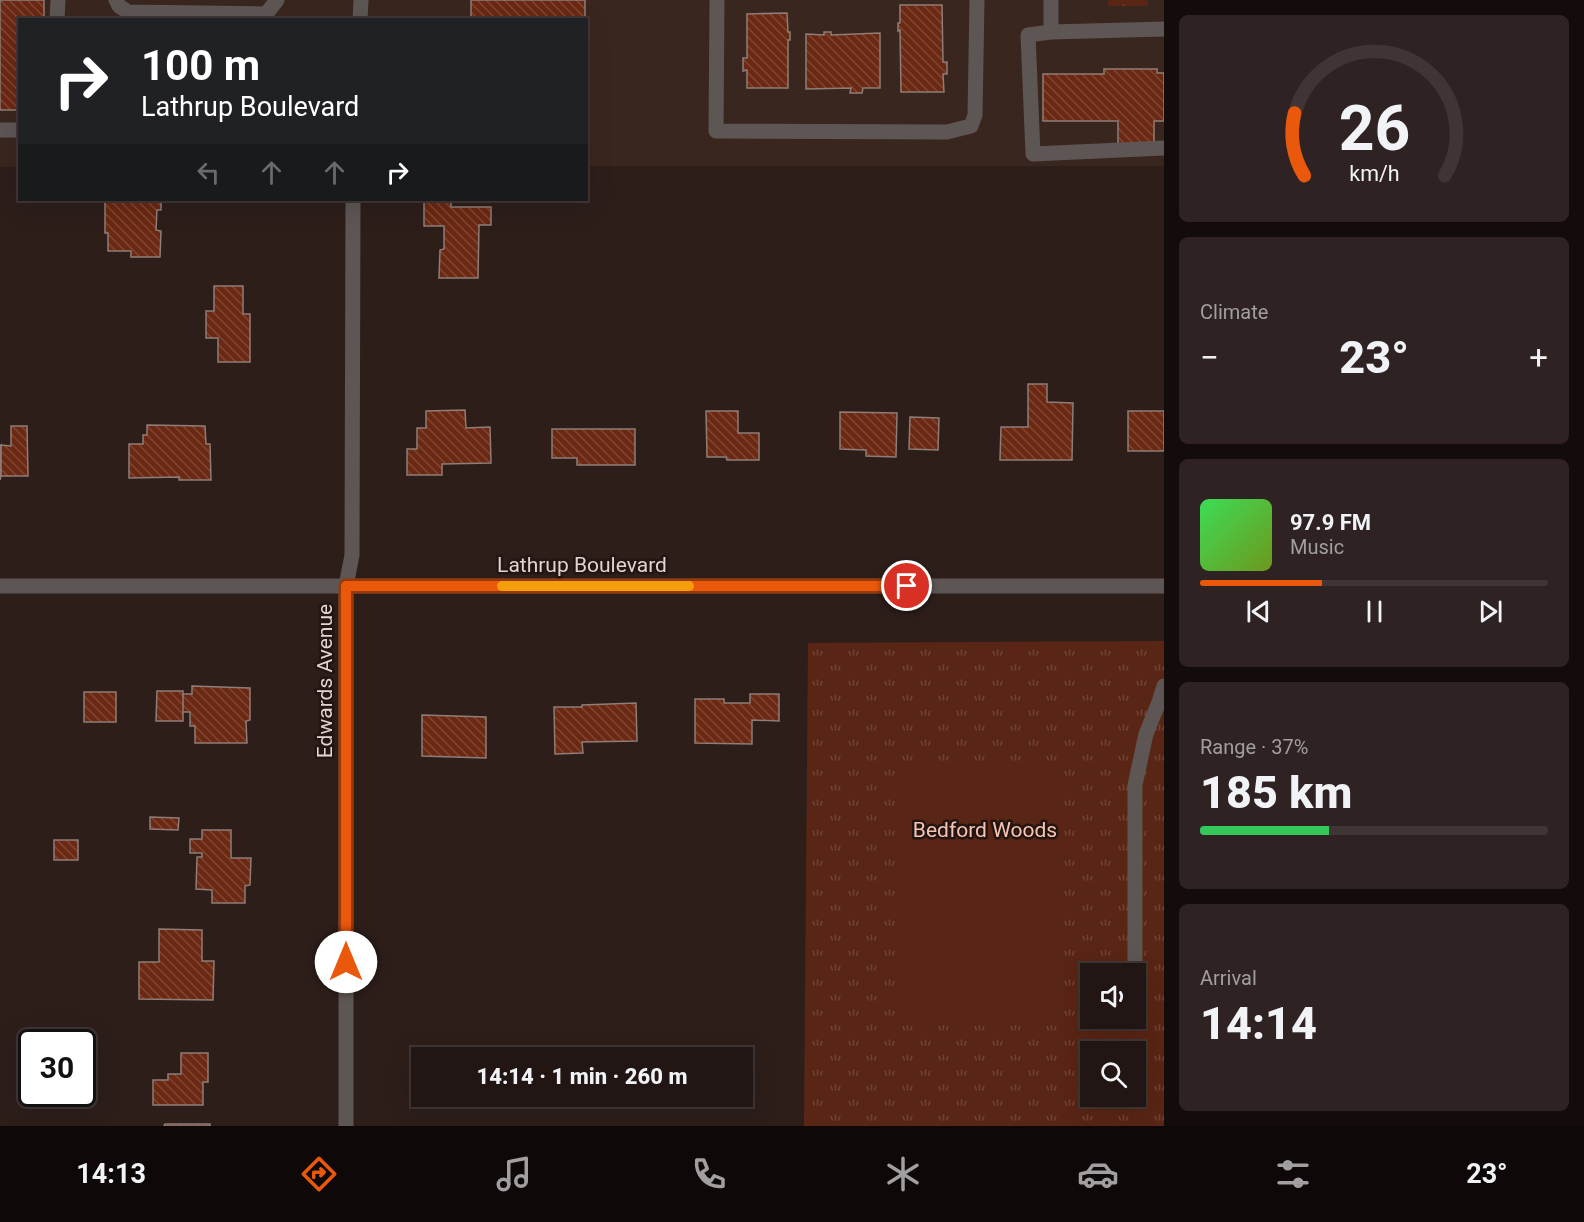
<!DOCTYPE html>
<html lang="en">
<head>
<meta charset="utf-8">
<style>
	body { margin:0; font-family:Roboto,sans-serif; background:#2e2322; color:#f1f3f6; height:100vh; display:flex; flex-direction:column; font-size:22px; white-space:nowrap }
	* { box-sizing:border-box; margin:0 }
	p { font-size:20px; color:#a29fa0 }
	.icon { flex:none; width:33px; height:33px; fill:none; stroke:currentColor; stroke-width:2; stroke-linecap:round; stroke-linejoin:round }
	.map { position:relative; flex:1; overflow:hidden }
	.drawer { display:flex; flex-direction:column; gap:15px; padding:15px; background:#130c0b; width:420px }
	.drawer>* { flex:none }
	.hud { position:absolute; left:18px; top:18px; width:570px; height:183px; border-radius:0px; box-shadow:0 6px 24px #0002,0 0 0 2px #3f3534; background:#202124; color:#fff; overflow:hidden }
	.fabs { position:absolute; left:1080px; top:963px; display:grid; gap:12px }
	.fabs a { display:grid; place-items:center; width:66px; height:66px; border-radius:0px; background:#221614; box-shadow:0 6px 24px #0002,0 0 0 2px #3f3534; font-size:30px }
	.speed { position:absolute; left:18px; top:1029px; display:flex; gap:12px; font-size:30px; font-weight:700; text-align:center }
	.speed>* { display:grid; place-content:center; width:78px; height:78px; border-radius:50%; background:#221614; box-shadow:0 6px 24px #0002,0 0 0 2px #3f3534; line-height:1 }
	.speed .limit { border:3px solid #111; border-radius:9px; background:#fff; color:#111 }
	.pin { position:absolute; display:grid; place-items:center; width:51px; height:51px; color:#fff; margin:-26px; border:3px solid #fff; border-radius:50%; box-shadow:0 2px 6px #0007 }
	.me { position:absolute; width:66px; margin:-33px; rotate:0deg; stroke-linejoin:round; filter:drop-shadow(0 0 4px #0008) }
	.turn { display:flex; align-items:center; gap:21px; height:126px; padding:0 24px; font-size:27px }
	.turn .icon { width:78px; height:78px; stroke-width:2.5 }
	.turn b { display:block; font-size:42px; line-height:51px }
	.lanes { display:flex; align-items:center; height:57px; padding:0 24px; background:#0003; justify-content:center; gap:30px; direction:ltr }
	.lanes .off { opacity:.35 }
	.big { font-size:45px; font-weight:800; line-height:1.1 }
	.drawer .card { flex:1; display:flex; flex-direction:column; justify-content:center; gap:9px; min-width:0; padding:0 21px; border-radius:9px; background:#2e2322 }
	.drawer .dial { align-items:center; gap:0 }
	.dial svg { height:156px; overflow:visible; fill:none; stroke:#3f3534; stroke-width:7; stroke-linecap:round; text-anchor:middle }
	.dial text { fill:#f1f3f6; stroke:none }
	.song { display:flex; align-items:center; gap:18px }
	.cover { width:72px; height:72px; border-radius:9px; background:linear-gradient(135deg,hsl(130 70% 55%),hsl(80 70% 35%)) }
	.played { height:6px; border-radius:3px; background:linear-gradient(90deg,#ea580c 35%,#3f3534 35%) }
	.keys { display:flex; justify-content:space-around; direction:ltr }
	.heat { display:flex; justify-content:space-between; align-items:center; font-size:33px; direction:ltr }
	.charge { height:9px; border-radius:4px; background:linear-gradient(90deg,#34c759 37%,#3f3534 0) }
	.trip { position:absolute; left:411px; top:1047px; width:342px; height:60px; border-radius:0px; background:#221614; box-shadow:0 6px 24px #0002,0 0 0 2px #3f3534; font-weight:800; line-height:60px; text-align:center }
	.dock { display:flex; height:96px; justify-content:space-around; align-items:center; background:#0e0908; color:#a29fa0 }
	.dock .icon { width:42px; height:42px }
	.dock .current { color:#ea580c }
	.dock b { font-size:27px; color:#f1f3f6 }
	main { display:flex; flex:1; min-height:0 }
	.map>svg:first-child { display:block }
	.built { fill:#39261f }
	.grass { fill:url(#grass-tufts); fill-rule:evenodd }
	.pitch { fill:#592514 }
	.building { fill:url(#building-back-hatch); stroke:#8f7d77; stroke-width:1.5 }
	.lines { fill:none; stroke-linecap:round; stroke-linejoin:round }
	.minor { stroke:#5e5654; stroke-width:15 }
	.route-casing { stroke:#983908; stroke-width:15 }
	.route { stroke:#ea580c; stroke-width:10 }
	.slow { stroke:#f59e0b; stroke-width:10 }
	.labels { text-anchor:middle; stroke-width:5; stroke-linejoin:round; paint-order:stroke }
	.street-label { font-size:21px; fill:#dfd5d2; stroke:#231511 }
	.park-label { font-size:21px; fill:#f8c4b4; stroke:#231511 }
</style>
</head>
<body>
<main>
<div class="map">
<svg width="1164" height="1126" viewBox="0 0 1164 1126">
	<defs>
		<pattern id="grass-tufts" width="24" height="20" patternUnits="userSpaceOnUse" patternTransform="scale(1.5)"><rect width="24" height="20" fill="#592514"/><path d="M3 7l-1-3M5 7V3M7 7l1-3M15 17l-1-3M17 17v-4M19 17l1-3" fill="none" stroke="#704435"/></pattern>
		<pattern id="building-back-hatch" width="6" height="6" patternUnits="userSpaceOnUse" patternTransform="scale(1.5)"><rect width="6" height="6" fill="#6b2812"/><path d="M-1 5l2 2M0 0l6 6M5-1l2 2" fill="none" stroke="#804634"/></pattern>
	</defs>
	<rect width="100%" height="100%" fill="#2d1e1a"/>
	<path class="built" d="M0 0H1164V166H587L586 20H20L19 167H0Z"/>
	<path class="grass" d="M1108 0H1148V6H1108Z
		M1164 641V1126H804L808 643ZM1090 974H1136V1018H1090ZM1090 1052H1136V1096H1090Z"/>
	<path class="pitch" d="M898 761H1064V1025H897Z"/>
	<path class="building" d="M0 0H44V20H20V110H0Z
		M471 0H585V20H471Z
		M900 5H942L943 62H947V74H943L944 92H901L900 30 898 31V23H900Z
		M787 13 788 32H790V40H788V88H747V70L743 71V58H747V14Z
		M824 32H831V35L880 33V88H863L862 93H850L851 88 806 89V34L824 35Z
		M1104 69H1157V73H1164V121H1154V144H1118V121H1043V74H1104Z
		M105 200H161V210H157L156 230 161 231 160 257H131V251H108V233H105Z
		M424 200H451V207H491V225H479L478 278H439L440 250 444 249V226H424Z
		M214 286H243V314H250V362H218V338H206V311H214Z
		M1028 384H1047V402L1073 403 1072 460H1000L1001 427H1028Z
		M465 410 466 428 490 427 491 463 442 464V475H407V449H417V428H426V411Z
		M706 411H738V433H759V460H727L726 457H707Z
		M1128 411H1164V451H1128Z
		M840 412 897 413 896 457 866 456V450L840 449Z
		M910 417 939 418 938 450 909 449Z
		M147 425 205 426 206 444H210L211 480H179V477L129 478V444H143V435H147Z
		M11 426H27L28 476H1V445L11 446Z
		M552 429H635V465H577V458H552Z
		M1 445V476L0 480V446Z
		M192 686 250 688V720L246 721 247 743H195V726H190V712H183V694H192Z
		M157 691H183V721H156Z
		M84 692H116V722H84Z
		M750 694H779V721L752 720V744L695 743V699H724V703H750Z
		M636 703 637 741 582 742 583 753 555 754 554 707H582V705Z
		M422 715 486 717V758L422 756Z
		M150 817 179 818 178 830 150 829Z
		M202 830H231V858H251L250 885 245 886V903H212V890L196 889 197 857H202V853H190V839H202Z
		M54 840H78V860H54Z
		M159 929 202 930V961H214L213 1000 139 999V962H159Z
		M181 1053H208V1082H203V1105H153V1080H168V1074H181Z
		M442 1054H486V1058H442Z
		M454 1096H481V1105L454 1104Z
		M165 1124H210V1126H164Z"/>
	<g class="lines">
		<path class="minor" d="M116 0 119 6 128 12 266 14 277 0
			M717 0 716 131 947 132 971 126 975 115 977 0
			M57 20 58 0
			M360 20 361 0
			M1164 29 1051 32 1028 35 1033 154 1164 148
			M1051 32V0
			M0 130H20
			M0 586H1164
			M1135 974V785L1146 734 1159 702 1164 686
			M346 1126V586L352 555 353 200"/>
	</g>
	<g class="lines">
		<defs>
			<path id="route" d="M346 962V586H907"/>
		</defs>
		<use href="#route" class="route-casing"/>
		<use href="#route" class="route"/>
		<path class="slow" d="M502 586H689"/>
	</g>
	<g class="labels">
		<g class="street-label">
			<text x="582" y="572">Lathrup Boulevard</text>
			<text transform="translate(325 681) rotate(-90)" y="7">Edwards Avenue</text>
		</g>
		<g class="park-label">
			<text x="985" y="837">Bedford Woods</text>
		</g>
	</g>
</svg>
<div class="fabs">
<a><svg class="icon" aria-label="sound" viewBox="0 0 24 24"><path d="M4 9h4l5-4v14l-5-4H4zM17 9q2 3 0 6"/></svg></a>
<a><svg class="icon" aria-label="search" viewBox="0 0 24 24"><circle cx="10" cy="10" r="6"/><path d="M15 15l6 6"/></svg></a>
</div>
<div class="speed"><div class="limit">30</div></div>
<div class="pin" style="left:907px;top:586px;background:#d93025"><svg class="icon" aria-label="arrive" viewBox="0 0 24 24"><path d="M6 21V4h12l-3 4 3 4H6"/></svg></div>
<svg class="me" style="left:346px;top:962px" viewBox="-20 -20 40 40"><circle r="19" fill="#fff"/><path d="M0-13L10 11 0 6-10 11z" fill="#ea580c"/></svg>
<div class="trip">14:14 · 1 min · 260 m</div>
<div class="hud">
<div class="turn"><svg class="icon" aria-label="right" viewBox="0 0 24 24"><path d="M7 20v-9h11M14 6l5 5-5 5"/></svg><div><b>100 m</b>Lathrup Boulevard</div></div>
<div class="lanes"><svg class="icon off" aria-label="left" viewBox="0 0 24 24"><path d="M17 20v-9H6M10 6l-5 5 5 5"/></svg><svg class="icon off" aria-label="ahead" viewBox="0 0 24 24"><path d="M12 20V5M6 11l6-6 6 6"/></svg><svg class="icon off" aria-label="ahead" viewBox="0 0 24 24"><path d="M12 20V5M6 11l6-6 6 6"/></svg><svg class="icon" aria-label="right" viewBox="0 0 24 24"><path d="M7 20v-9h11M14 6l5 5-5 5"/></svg></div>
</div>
</div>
<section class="drawer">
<div class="card dial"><svg viewBox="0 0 100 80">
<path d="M14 69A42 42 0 1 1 86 69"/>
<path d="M14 69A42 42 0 0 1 9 37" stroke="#ea580c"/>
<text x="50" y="56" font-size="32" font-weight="700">26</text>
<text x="50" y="72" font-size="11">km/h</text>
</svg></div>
<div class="card"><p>Climate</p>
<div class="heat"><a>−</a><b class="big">23°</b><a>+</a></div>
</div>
<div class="card">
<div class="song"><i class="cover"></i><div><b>97.9 FM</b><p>Music</p></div></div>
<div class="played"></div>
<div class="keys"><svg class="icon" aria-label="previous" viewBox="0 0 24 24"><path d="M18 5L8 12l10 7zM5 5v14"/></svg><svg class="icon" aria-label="pause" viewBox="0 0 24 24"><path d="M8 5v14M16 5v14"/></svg><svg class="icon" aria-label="next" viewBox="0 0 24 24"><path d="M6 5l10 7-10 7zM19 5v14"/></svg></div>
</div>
<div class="card"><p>Range · 37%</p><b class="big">185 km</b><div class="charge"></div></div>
<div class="card"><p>Arrival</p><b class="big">14:14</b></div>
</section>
</main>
<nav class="dock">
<b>14:13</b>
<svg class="icon current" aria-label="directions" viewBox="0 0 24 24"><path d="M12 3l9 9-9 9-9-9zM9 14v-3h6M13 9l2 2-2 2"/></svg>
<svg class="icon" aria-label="music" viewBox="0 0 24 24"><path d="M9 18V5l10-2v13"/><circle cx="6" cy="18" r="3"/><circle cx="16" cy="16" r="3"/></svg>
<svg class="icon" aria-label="phone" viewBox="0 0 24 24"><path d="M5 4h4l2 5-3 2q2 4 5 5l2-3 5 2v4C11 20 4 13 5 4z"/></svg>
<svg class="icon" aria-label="climate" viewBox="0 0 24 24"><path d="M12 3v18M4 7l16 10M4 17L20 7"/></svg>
<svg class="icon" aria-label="car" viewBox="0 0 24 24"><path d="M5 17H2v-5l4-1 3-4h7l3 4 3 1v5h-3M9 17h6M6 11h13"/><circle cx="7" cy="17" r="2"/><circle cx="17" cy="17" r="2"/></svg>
<svg class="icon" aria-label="filters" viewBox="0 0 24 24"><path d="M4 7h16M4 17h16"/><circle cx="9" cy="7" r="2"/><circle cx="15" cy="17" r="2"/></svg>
<b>23°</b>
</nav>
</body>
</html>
